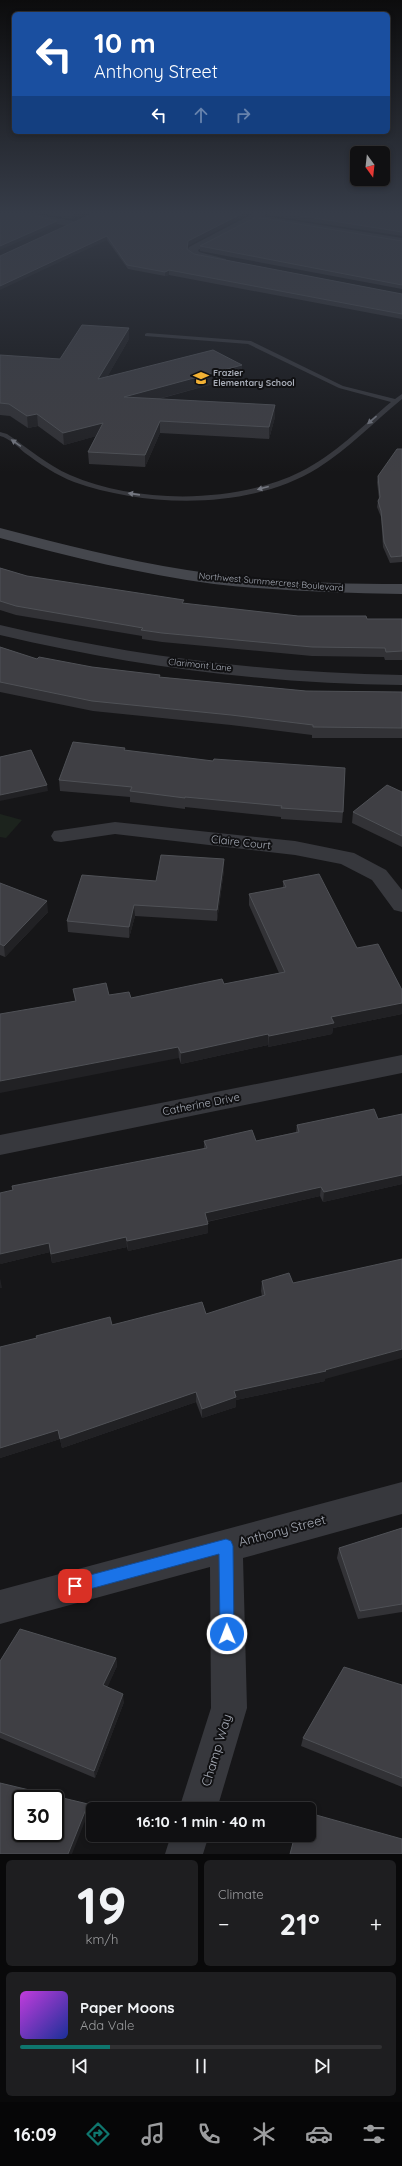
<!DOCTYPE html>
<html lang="en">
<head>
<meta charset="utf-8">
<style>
	body { margin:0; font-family:Quicksand,sans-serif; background:#1e1e20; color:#f1f3f6; height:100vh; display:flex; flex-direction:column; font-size:15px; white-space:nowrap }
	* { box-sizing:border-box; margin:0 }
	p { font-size:13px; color:#9c9d9f }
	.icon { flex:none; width:22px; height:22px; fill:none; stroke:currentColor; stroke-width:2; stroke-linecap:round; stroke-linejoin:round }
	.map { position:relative; height:1854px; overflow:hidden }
	.side { display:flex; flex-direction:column; gap:6px; padding:6px; background:#09090a; flex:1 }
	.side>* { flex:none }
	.top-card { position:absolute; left:12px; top:12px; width:378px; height:122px; border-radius:6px; box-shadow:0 2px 6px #0003,0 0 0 1px #303032; background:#1a4fa0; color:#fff; overflow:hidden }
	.needle { width:26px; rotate:165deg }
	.tools { position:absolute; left:350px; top:146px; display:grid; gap:8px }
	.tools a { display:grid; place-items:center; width:40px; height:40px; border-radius:6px; background:#101012; box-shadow:0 2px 6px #0003,0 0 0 1px #303032; font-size:20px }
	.speed { position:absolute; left:12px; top:1790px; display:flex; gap:8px; font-size:20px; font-weight:700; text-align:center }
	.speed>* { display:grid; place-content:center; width:52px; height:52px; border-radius:50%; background:#101012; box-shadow:0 2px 6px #0003,0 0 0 1px #303032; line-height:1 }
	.speed .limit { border:2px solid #111; border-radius:6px; background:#fff; color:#111 }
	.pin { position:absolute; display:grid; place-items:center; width:34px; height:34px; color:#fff; margin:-17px; border-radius:8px; box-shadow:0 2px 6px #0006 }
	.me { position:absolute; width:44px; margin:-22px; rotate:359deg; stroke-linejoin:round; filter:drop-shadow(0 0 3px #0008) }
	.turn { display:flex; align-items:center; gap:14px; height:84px; padding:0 16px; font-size:18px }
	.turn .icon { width:52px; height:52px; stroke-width:2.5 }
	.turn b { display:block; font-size:28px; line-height:34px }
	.lanes { display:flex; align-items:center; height:38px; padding:0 16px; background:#0003; justify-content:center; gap:20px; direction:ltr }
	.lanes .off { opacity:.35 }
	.big { font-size:30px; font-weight:700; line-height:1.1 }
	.side .card { flex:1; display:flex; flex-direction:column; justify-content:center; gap:6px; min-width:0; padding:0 14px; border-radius:6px; background:#1e1e20 }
	.side .dial { align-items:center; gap:0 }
	.dial b { font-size:52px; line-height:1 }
	.song { display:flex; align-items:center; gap:12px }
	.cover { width:48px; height:48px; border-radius:6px; background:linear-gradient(135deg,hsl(290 70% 55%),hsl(230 70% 35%)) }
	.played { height:4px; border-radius:2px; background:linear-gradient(90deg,#0f766e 25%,#303032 25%) }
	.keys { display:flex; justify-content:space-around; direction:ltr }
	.heat { display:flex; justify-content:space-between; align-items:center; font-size:22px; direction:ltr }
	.side .tiles { flex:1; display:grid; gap:6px; grid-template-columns:1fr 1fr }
	.card:last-child { grid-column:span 2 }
	.trip { position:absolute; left:86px; top:1802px; width:230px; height:40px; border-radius:6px; background:#101012; box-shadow:0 2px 6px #0003,0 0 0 1px #303032; font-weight:700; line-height:40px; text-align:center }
	.menu { display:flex; height:64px; justify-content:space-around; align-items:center; background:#060607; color:#9c9d9f }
	.menu .icon { width:28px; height:28px }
	.menu .selected { color:#0f766e }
	.menu b { font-size:18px; color:#f1f3f6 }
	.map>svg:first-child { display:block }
	.green { fill:#1c231d }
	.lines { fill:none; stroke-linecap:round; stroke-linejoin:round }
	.lane { fill:#37383d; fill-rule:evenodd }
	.street { fill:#37383d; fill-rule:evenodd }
	.secondary { fill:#45474d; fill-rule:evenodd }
	.wall { fill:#323236 }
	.shaded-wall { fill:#212124 }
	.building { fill:#3f3f44; stroke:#4f5156; fill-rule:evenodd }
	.oneway { fill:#757881 }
	.route { fill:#1a73e8; stroke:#114b97 }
	.labels { text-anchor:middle; stroke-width:4; stroke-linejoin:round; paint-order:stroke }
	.far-poi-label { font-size:9px; font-weight:bold; fill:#a8adb8; stroke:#111113; text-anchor:start }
	.far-street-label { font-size:9px; fill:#a8adb8; stroke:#111113 }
	.street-label { font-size:11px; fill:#a8adb8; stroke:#111113 }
	.near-street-label { font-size:13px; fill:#a8adb8; stroke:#111113 }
</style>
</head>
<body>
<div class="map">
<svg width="402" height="1854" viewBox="0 0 402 1854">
	<rect width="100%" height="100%" fill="#161618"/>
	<path class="green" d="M0 814 22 820 6 838 0 837Z"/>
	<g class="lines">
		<path class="lane" d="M147 333 251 341 343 386 395 399 402 394V399C374 422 348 449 318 468 251 510 147 508 74 482 56 475 40 464 25 453 18 447 9 438 0 436V432L7 434C28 448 47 465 70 475 136 504 236 504 300 472 335 455 362 426 391 402L339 388 248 344 145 336V334Z"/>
		<path class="street" d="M12 213H32L73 221 78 224 73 227 17 216Z
			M254 213H267L264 216 402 238V244L256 220 198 250 199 252 226 259V263L222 264 190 256 188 249 189 247Z
			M0 625C132 656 267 673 402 675V685C267 684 131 666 0 635Z
			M115 822 295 841 354 853 386 870 402 890V912L394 910 372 880 341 864 295 855 115 834 61 842 54 841 51 836 54 831 61 830Z
			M402 1055V1073L0 1155V1135Z
			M402 1482V1514L243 1558 247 1708 217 1809H179L211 1708 210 1567 0 1624V1590Z
			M171 1835H209L203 1854H165Z"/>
		<path class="secondary" d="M0 528C62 544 123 560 187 570 258 581 330 584 402 584V594C339 593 276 591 214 584 141 574 70 557 0 538Z"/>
	</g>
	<path class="wall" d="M40 213H85L71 219Z
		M94 213 188 246V250L194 254 402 294V319L169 275 165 276 128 269 107 240Z
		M267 213H402V236L267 215Z
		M402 241V289L200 251V246Z
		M129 328V339L107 377 242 365V376L159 399 275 405V417L269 439 160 433 145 467 89 464 88 452 96 436 64 445 38 426 28 428 10 416 0 415V355L60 359Z
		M401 449H402V562L390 563 383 547 381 517 377 507 378 501 379 499 377 482 378 476Z
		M0 568 27 576 184 604 298 616 367 619H402V660H385L384 657 312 656 162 642 142 639V636L16 615 0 610Z
		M0 647 37 659 160 677 306 691 402 692V738H312V735L231 725 93 711 0 692Z
		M125 751 343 812 342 823 281 819V817L185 807V809L130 802V797L60 791 59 780Z
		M402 792V847L352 823 353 812Z
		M224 870 217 921 135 916 129 938 68 932 67 921 156 881Z
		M283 881 357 948 402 990V1014L333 1028 332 1034 268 1047V1045L181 1064 179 1058 75 1001 73 989 109 995 131 998 224 984 279 973 249 905V894L283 888Z
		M0 883 48 912 5 957 0 955Z
		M402 1114V1184L323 1202 320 1196 207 1222 208 1233 128 1251 127 1247 52 1263 50 1252 0 1264 204 1148V1141H256L296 1132 297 1125 378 1119Z
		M262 1281 325 1379V1381L236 1400V1407L202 1418 196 1402 62 1448 60 1439 0 1458V1347L112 1325 206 1314 262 1296 261 1291Z
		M402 1528V1612L358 1619 337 1558 339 1548Z
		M116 1658 117 1666 107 1687 124 1702 95 1778 0 1738V1661Z
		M402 1685V1787L301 1746 303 1738Z"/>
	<path class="shaded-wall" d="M75 213H85L71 219V215Z
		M243 213H251L188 246V254V241Z
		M57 221V225L0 250V246Z
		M107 236V240L0 290V286Z
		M169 270V275L165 276V272Z
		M129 328V339L99 391 98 379Z
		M242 365V376L124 408V397Z
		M275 405V417L269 439V427Z
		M37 414 38 426 28 428 27 416Z
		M160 421V433L145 467V455Z
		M103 423 104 434 64 445 63 433Z
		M47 785 48 791 0 801V795Z
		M224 859V870L217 921V910Z
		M47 901 48 912 5 957 4 946Z
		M134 905 135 916 129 938V927Z
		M402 1003V1014L333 1028 332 1034 268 1047 269 1036 331 1017Z
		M268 1034V1045L181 1064V1053Z
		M178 1047 179 1058 0 1093V1081Z
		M402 1175V1184L323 1202 324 1192Z
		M321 1187 320 1196 205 1222V1213Z
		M208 1224V1233L128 1251 127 1241Z
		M126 1237 127 1247 52 1263 51 1254Z
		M49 1243 50 1252 0 1264V1254Z
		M0 1278 2 1288H0Z
		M402 1349V1358L325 1379V1381L236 1400V1407L202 1418V1409L234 1391 325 1370Z
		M196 1392V1402L62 1448 60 1439Z
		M58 1430 60 1439 0 1458V1448Z
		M116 1658 117 1666 105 1693 103 1685Z
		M123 1694 124 1702 95 1778 94 1771Z
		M88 1804 89 1811 72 1854H68Z"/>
	<path class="building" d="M0 213H25L57 221 0 246Z
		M61 213H75L71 215Z
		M94 213H243L188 241 187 249 194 254 402 294V314L169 270 165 272 127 265 107 236 0 286V256Z
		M283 213H402V232Z
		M256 217 402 241V285L200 246Z
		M82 325 129 328 98 379 213 350 242 365 124 397 275 405 269 427 160 421 145 455 88 452 103 423 63 433 37 414 27 416 9 404 0 403V355L60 359Z
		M397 449H402V556L391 557 384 542 381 511 378 501 380 497 378 476Z
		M0 568 27 576 184 600 182 603 298 616H366L367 619H402V651L386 652 385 648 312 647 162 633 141 630 143 628 16 606 0 601Z
		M0 647 37 659 39 657 92 667 160 675 159 677 306 691 402 692V728L313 727V725L231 715 92 701 0 682Z
		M73 742 125 748 124 750 213 761 214 759 345 768 343 812 281 808 282 806 185 797V798L130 791 132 787 59 780Z
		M31 750 47 785 0 795V757Z
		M387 785 402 792V836L353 812Z
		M161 855 224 859 217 910 134 905 129 927 67 921 82 875 156 881Z
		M319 874 357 948 378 944 402 990V1003L331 1017 334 1023 269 1036 268 1034 181 1053 178 1047 0 1081V1014L76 1001 73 989 106 983 109 995 129 992 131 998 222 979 224 984 285 972 249 894 286 887 283 881Z
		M0 883 47 901 4 946 0 944Z
		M374 1109 378 1119 402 1114V1175L324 1192 321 1187 205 1213 208 1224 127 1241 126 1237 51 1254 49 1243 0 1254V1193L13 1190 12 1186 207 1148 204 1141 252 1130 256 1141 299 1132 297 1125Z
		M402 1259V1349L325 1370 326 1371 234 1391 236 1397 202 1409 196 1392 60 1439 58 1430 0 1448V1347L37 1338 36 1336 110 1317 112 1325 202 1302 206 1314 265 1295 262 1281 289 1273 293 1283Z
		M402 1528V1604L360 1611 339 1548Z
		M20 1629 116 1658 103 1685 123 1694 94 1771 0 1732V1661Z
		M344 1667 402 1685V1778L303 1738Z
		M0 1783 88 1804 68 1854H0ZM21 1799H55V1833H21Z
		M309 1813 402 1839V1854H290L295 1835H309Z"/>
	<defs><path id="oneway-solid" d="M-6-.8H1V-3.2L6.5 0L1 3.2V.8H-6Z"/></defs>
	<g class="oneway">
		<use href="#oneway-solid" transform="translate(372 420) rotate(140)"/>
		<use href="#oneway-solid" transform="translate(16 443) rotate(-145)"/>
		<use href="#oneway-solid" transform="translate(263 488) rotate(165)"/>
		<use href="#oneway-solid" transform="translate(134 494) rotate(-172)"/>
	</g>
	<linearGradient id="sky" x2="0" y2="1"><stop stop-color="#0c0c0d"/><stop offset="0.45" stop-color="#363c48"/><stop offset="1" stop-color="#363c48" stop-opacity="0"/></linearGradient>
	<rect width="402" height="473" fill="url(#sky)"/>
	<path class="route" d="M226 1539 231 1541 233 1546 234 1634 232 1639 227 1641 222 1639 220 1634 219 1554 75 1593 70 1591 68 1586 70 1581 75 1579Z"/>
	<defs>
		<symbol id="school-bare" viewBox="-9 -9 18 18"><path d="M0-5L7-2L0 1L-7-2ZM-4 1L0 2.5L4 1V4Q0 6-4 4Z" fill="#f2b134" stroke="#111113" stroke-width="2.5" paint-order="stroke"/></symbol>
	</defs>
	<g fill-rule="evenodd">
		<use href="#school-bare" x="190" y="367" width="22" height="22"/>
	</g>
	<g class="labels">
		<g class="far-poi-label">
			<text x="213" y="376">Frazier<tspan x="213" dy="10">Elementary School</tspan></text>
		</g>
		<g class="far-street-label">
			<text transform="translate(271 582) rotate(5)" y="3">Northwest Summercrest Boulevard</text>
			<text transform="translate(200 665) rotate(6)" y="3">Clarimont Lane</text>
		</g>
		<g class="street-label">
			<text transform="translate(241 842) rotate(6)" y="4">Claire Court</text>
			<text transform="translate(201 1104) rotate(-11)" y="4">Catherine Drive</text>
		</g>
		<g class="near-street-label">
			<text transform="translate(282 1530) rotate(-15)" y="5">Anthony Street</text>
			<text transform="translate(216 1750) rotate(-73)" y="5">Champ Way</text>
		</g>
	</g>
</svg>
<div class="tools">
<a><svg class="needle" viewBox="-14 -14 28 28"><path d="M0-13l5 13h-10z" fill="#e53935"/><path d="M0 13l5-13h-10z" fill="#9c9d9f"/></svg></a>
</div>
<div class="speed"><div class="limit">30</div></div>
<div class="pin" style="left:75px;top:1586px;background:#d93025"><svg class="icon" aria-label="arrive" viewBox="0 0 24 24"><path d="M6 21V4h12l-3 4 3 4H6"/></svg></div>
<svg class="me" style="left:227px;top:1634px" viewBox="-20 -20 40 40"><circle r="17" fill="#1a73e8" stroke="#fff" stroke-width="3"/><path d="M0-11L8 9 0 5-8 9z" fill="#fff"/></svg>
<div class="trip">16:10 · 1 min · 40 m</div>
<div class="top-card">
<div class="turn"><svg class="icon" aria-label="left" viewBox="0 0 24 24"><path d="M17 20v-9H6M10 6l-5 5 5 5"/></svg><div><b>10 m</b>Anthony Street</div></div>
<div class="lanes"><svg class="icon" aria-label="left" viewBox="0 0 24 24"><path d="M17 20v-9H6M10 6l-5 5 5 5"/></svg><svg class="icon off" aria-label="ahead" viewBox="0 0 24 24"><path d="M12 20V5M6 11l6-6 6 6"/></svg><svg class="icon off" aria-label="right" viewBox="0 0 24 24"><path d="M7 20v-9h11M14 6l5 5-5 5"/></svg></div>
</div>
</div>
<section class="side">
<div class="tiles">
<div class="card dial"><b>19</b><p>km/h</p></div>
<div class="card"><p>Climate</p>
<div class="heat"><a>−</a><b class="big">21°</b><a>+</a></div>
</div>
<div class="card">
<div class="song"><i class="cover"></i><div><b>Paper Moons</b><p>Ada Vale</p></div></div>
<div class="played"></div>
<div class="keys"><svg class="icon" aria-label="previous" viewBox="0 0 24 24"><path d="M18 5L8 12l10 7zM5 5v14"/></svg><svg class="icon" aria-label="pause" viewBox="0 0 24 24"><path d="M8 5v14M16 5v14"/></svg><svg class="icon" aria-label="next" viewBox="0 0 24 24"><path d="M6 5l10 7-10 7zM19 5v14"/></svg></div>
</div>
</div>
</section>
<nav class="menu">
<b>16:09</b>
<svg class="icon selected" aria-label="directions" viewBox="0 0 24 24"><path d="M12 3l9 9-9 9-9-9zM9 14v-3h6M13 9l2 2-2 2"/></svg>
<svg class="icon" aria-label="music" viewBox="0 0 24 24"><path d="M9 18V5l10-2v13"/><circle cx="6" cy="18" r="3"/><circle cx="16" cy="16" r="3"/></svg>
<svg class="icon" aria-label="phone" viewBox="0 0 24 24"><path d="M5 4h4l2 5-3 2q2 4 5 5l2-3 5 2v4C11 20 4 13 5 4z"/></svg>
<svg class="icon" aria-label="climate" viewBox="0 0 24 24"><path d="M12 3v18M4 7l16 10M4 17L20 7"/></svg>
<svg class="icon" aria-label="car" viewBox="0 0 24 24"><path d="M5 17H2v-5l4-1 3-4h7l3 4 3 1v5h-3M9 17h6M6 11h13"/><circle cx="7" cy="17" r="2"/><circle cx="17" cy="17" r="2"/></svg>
<svg class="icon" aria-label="filters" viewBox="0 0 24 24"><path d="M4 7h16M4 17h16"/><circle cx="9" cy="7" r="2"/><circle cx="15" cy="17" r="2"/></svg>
</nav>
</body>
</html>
